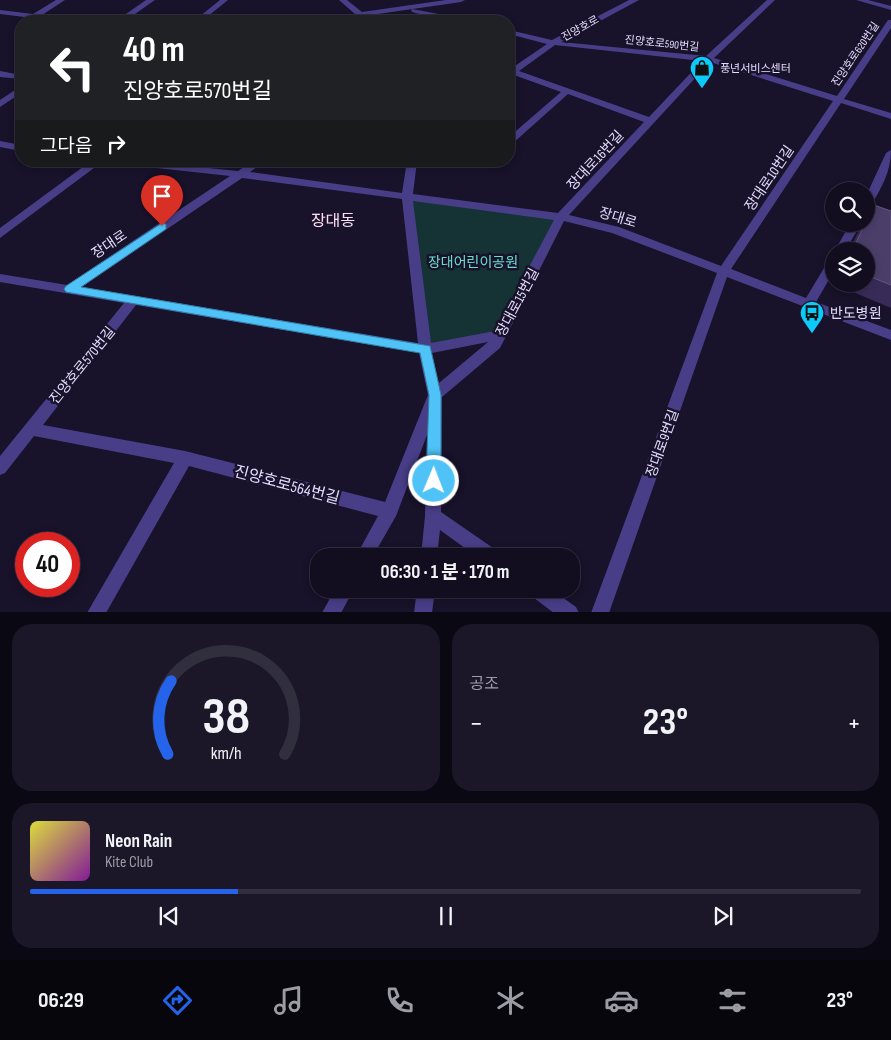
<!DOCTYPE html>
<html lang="ko">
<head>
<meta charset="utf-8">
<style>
	body { margin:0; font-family:"Sofia Sans Condensed","Noto Sans KR",sans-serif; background:#1b1729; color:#f1f3f6; height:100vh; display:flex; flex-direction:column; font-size:19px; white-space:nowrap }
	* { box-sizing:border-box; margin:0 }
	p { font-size:16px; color:#9c9ca5 }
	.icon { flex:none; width:28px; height:28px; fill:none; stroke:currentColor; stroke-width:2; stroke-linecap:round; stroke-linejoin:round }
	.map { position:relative; height:612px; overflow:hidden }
	.drawer { display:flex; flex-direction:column; gap:12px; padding:12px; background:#0a0812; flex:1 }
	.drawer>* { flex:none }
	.hud { position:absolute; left:15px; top:15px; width:500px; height:152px; border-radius:20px; box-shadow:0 2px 8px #0003,0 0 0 1px #312e3e; background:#202124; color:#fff; overflow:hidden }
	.fabs { position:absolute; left:825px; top:182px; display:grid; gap:10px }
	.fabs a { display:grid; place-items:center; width:50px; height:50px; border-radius:50%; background:#120e20; box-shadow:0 2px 8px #0003,0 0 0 1px #312e3e; font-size:25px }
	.speed { position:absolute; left:15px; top:532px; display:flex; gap:10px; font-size:25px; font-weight:700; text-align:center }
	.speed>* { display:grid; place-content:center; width:65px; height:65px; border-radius:50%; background:#120e20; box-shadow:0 2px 8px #0003,0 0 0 1px #312e3e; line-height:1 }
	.speed .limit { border:8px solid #d22; background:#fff; color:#111 }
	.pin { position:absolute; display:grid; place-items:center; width:42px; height:42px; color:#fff; margin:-51px -21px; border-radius:50% 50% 50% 0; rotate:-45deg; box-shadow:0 0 5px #0007 }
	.pin .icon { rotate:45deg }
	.me { position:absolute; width:55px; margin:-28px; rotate:1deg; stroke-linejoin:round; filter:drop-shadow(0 0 4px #0008) }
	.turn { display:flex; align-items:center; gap:18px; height:105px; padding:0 25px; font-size:22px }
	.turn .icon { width:65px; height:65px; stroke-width:2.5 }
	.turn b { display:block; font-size:35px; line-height:42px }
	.then { display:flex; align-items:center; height:48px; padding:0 25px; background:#0003; gap:10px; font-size:19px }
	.big { font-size:38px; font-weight:700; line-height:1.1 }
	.drawer .tile { flex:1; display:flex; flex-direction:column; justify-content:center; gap:8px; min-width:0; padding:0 18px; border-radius:20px; background:#1b1729 }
	.drawer .dial { align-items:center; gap:0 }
	.dial svg { height:130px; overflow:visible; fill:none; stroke:#312e3e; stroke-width:7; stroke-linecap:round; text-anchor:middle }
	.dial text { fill:#f1f3f6; stroke:none }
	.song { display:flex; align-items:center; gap:15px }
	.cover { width:60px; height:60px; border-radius:8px; background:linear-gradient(135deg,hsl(60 70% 55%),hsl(290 70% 35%)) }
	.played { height:5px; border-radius:2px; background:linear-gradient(90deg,#2563eb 25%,#312e3e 25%) }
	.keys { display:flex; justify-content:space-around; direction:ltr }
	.heat { display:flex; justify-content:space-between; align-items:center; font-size:28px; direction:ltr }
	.drawer .tiles { flex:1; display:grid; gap:12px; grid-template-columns:1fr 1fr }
	.tile:last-child { grid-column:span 2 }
	.trip { position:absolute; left:310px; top:548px; width:270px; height:50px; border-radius:20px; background:#120e20; box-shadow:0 2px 8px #0003,0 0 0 1px #312e3e; font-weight:700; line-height:50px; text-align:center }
	.menu { display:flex; height:80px; justify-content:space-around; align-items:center; background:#07060d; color:#9c9ca5 }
	.menu .icon { width:35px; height:35px }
	.menu .selected { color:#2563eb }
	.menu b { font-size:22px; color:#f1f3f6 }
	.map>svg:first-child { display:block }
	.green { fill:#153234 }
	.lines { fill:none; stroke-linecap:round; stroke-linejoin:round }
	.minor { fill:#483e88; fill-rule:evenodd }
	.wall { fill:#392b58 }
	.building { fill:#4b3e69; stroke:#635781 }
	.route { fill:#4fc3f7; stroke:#337fa1 }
	.labels { text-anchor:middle; stroke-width:5; stroke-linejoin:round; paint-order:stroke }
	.far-street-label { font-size:11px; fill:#e3dcfe; stroke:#18122a }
	.far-poi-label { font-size:11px; fill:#e3dcfe; stroke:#18122a; text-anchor:start }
	.street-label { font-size:14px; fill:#e3dcfe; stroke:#18122a }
	.park-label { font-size:14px; fill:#68decc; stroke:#18122a }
	.poi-label { font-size:14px; fill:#e3dcfe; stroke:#18122a; text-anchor:start }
	.quarter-label { font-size:16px; fill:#fedeef; stroke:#18122a }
	.near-street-label { font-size:16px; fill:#e3dcfe; stroke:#18122a }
</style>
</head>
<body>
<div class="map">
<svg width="891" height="613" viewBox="0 0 891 613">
	<rect width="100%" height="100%" fill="#18122a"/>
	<path class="green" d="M407 196 561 217 500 335 425 349Z"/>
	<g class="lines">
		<path class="minor" d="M56 0H65L42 15 73 19 77 21H57L0 14V10L33 14Z
			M146 0H155L125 21H116Z
			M220 0H228L202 21H194Z
			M339 0H347L362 12 446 0H465L461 2 364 16 367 21H359L358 18 353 21H344L355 14Z
			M629 0H639L561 42 706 56 767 0H775L714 58 837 96 888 20H891V28L844 99 891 113V119L841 103 731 269 806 298 830 258 834 257V271L816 302 891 330V340L727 277 609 613H591L717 273 612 233 564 221 500 348 442 397 441 512 496 550 498 556H476L440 530 437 556H421L425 516 427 435 396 516 373 556H356L378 516 189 466 106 613H87L174 463 34 436 5 473 0 475V456L124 303 0 282V274L67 285 230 176 102 162 0 238V228L91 161H139L238 171 253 161H265L250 172 402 193 407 161H417L413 194 558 213 644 122 568 94 512 144 509 145V137L561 92 514 75 509 76V70L547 44 509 34V30L552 40ZM555 45 702 61 649 117 519 71ZM710 62 833 101 721 266 619 227 569 215ZM242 178 402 199 418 343 82 287ZM413 201 554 220 495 331 431 343ZM136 305 419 353 428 395 385 502 185 451 43 425ZM488 342 439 383 432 353Z
			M856 0H868L891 6V10Z
			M412 9 465 19 469 21H455L415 13 411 11Z
			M0 71 21 75V79L0 77Z
			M21 86V93L0 107V100Z
			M0 141 21 145V151L0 147Z
			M891 150C891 172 881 189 870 207L866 208V196L886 153Z
			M850 224H861L845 251 834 252Z
			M335 589H354L341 613H322Z
			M417 589H435L432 613H414Z
			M527 589H551L576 607 579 613H554L530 595Z"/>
	</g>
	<path class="wall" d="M874 205 891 211V308L834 284H866V251H849L862 224H866V217Z"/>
	<path class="building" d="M874 205 891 211V285L866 275V251H852L865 224H866V221Z"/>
	<path class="route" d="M162 223 166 224V229L81 287 430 346 441 395V481L439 486 434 488 428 486 426 481 429 395 420 353 66 292 64 289 66 286Z"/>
	<defs>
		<symbol id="shop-pin" viewBox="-11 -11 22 30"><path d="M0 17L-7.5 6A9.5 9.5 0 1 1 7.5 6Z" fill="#0ccbfa" stroke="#18122a"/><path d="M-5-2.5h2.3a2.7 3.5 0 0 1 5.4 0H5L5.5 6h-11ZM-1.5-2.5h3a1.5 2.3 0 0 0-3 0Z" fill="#111"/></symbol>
		<symbol id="bus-pin" viewBox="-11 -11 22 30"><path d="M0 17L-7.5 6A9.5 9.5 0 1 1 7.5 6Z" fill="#0ccbfa" stroke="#18122a"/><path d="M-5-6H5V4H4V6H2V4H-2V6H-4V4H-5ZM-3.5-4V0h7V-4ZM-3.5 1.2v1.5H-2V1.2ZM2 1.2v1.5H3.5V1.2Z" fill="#111"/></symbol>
	</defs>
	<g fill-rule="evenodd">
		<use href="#shop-pin" x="688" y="54" width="28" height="38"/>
		<use href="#bus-pin" x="798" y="299" width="28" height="38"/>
	</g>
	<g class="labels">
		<g class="far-street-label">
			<text transform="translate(580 28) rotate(-29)" y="4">진양호로</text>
			<text transform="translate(662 43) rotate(6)" y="4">진양호로590번길</text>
			<text transform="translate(855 54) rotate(-56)" y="4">진양호로620번길</text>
		</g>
		<g class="far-poi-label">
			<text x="720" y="72">풍년서비스센터</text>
		</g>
		<g class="street-label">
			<text transform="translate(595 160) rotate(-47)" y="5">장대로16번길</text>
			<text transform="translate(769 178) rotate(-56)" y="5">장대로10번길</text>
			<text transform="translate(618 217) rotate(17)" y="5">장대로</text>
			<text transform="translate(109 244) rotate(-34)" y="5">장대로</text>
			<text transform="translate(517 302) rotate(-62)" y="5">장대로15번길</text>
			<text transform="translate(82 365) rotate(-51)" y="5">진양호로570번길</text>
			<text transform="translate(662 443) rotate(-70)" y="5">장대로9번길</text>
		</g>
		<g class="park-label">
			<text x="473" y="267">장대어린이공원</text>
		</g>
		<g class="poi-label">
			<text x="830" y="318">반도병원</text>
		</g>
		<g class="quarter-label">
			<text x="333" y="226">장대동</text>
		</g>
		<g class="near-street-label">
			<text transform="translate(287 484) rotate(15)" y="6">진양호로564번길</text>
		</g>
	</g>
</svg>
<div class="fabs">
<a><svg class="icon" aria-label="search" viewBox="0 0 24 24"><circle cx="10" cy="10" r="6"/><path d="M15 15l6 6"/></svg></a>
<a><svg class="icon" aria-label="layers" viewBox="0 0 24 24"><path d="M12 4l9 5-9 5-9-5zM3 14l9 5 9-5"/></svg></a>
</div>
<div class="speed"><div class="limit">40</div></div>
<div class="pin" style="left:162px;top:226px;background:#d93025"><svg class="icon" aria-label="arrive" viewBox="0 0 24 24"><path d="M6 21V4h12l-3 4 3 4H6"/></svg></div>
<svg class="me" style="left:434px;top:481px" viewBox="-20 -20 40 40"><circle r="17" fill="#4fc3f7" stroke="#fff" stroke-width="3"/><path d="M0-11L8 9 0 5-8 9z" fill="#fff"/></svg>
<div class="trip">06:30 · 1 분 · 170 m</div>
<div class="hud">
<div class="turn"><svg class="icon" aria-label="left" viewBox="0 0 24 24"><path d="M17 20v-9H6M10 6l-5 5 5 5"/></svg><div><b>40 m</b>진양호로570번길</div></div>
<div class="then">그다음<svg class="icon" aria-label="right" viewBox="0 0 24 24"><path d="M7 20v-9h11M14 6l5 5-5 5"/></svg></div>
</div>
</div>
<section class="drawer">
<div class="tiles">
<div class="tile dial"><svg viewBox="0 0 100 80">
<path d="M14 69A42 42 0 1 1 86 69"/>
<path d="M14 69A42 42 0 0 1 16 24" stroke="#2563eb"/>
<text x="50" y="56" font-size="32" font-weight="700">38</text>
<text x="50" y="72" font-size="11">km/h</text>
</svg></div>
<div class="tile"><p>공조</p>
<div class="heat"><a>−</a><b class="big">23°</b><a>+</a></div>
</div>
<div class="tile">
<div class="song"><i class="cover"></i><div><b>Neon Rain</b><p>Kite Club</p></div></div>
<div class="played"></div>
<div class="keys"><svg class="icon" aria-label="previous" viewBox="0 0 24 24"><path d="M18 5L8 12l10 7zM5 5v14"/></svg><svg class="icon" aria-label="pause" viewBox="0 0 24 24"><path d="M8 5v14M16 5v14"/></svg><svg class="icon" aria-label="next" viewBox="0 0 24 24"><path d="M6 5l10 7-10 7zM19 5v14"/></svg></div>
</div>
</div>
</section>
<nav class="menu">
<b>06:29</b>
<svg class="icon selected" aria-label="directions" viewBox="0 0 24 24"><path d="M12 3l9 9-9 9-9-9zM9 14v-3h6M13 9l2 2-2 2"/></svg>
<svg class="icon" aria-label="music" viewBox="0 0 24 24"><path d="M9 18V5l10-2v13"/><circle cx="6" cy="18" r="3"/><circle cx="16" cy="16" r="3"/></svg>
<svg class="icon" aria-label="phone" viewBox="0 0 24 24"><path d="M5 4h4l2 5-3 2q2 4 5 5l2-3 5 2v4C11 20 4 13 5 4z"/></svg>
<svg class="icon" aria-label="climate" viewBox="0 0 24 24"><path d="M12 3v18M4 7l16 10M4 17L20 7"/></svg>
<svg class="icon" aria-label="car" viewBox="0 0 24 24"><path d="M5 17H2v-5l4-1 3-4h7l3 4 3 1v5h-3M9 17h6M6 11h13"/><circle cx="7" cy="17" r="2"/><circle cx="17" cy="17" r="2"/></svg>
<svg class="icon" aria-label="filters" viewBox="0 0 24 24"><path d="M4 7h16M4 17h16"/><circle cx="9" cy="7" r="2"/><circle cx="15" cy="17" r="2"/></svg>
<b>23°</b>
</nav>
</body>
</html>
